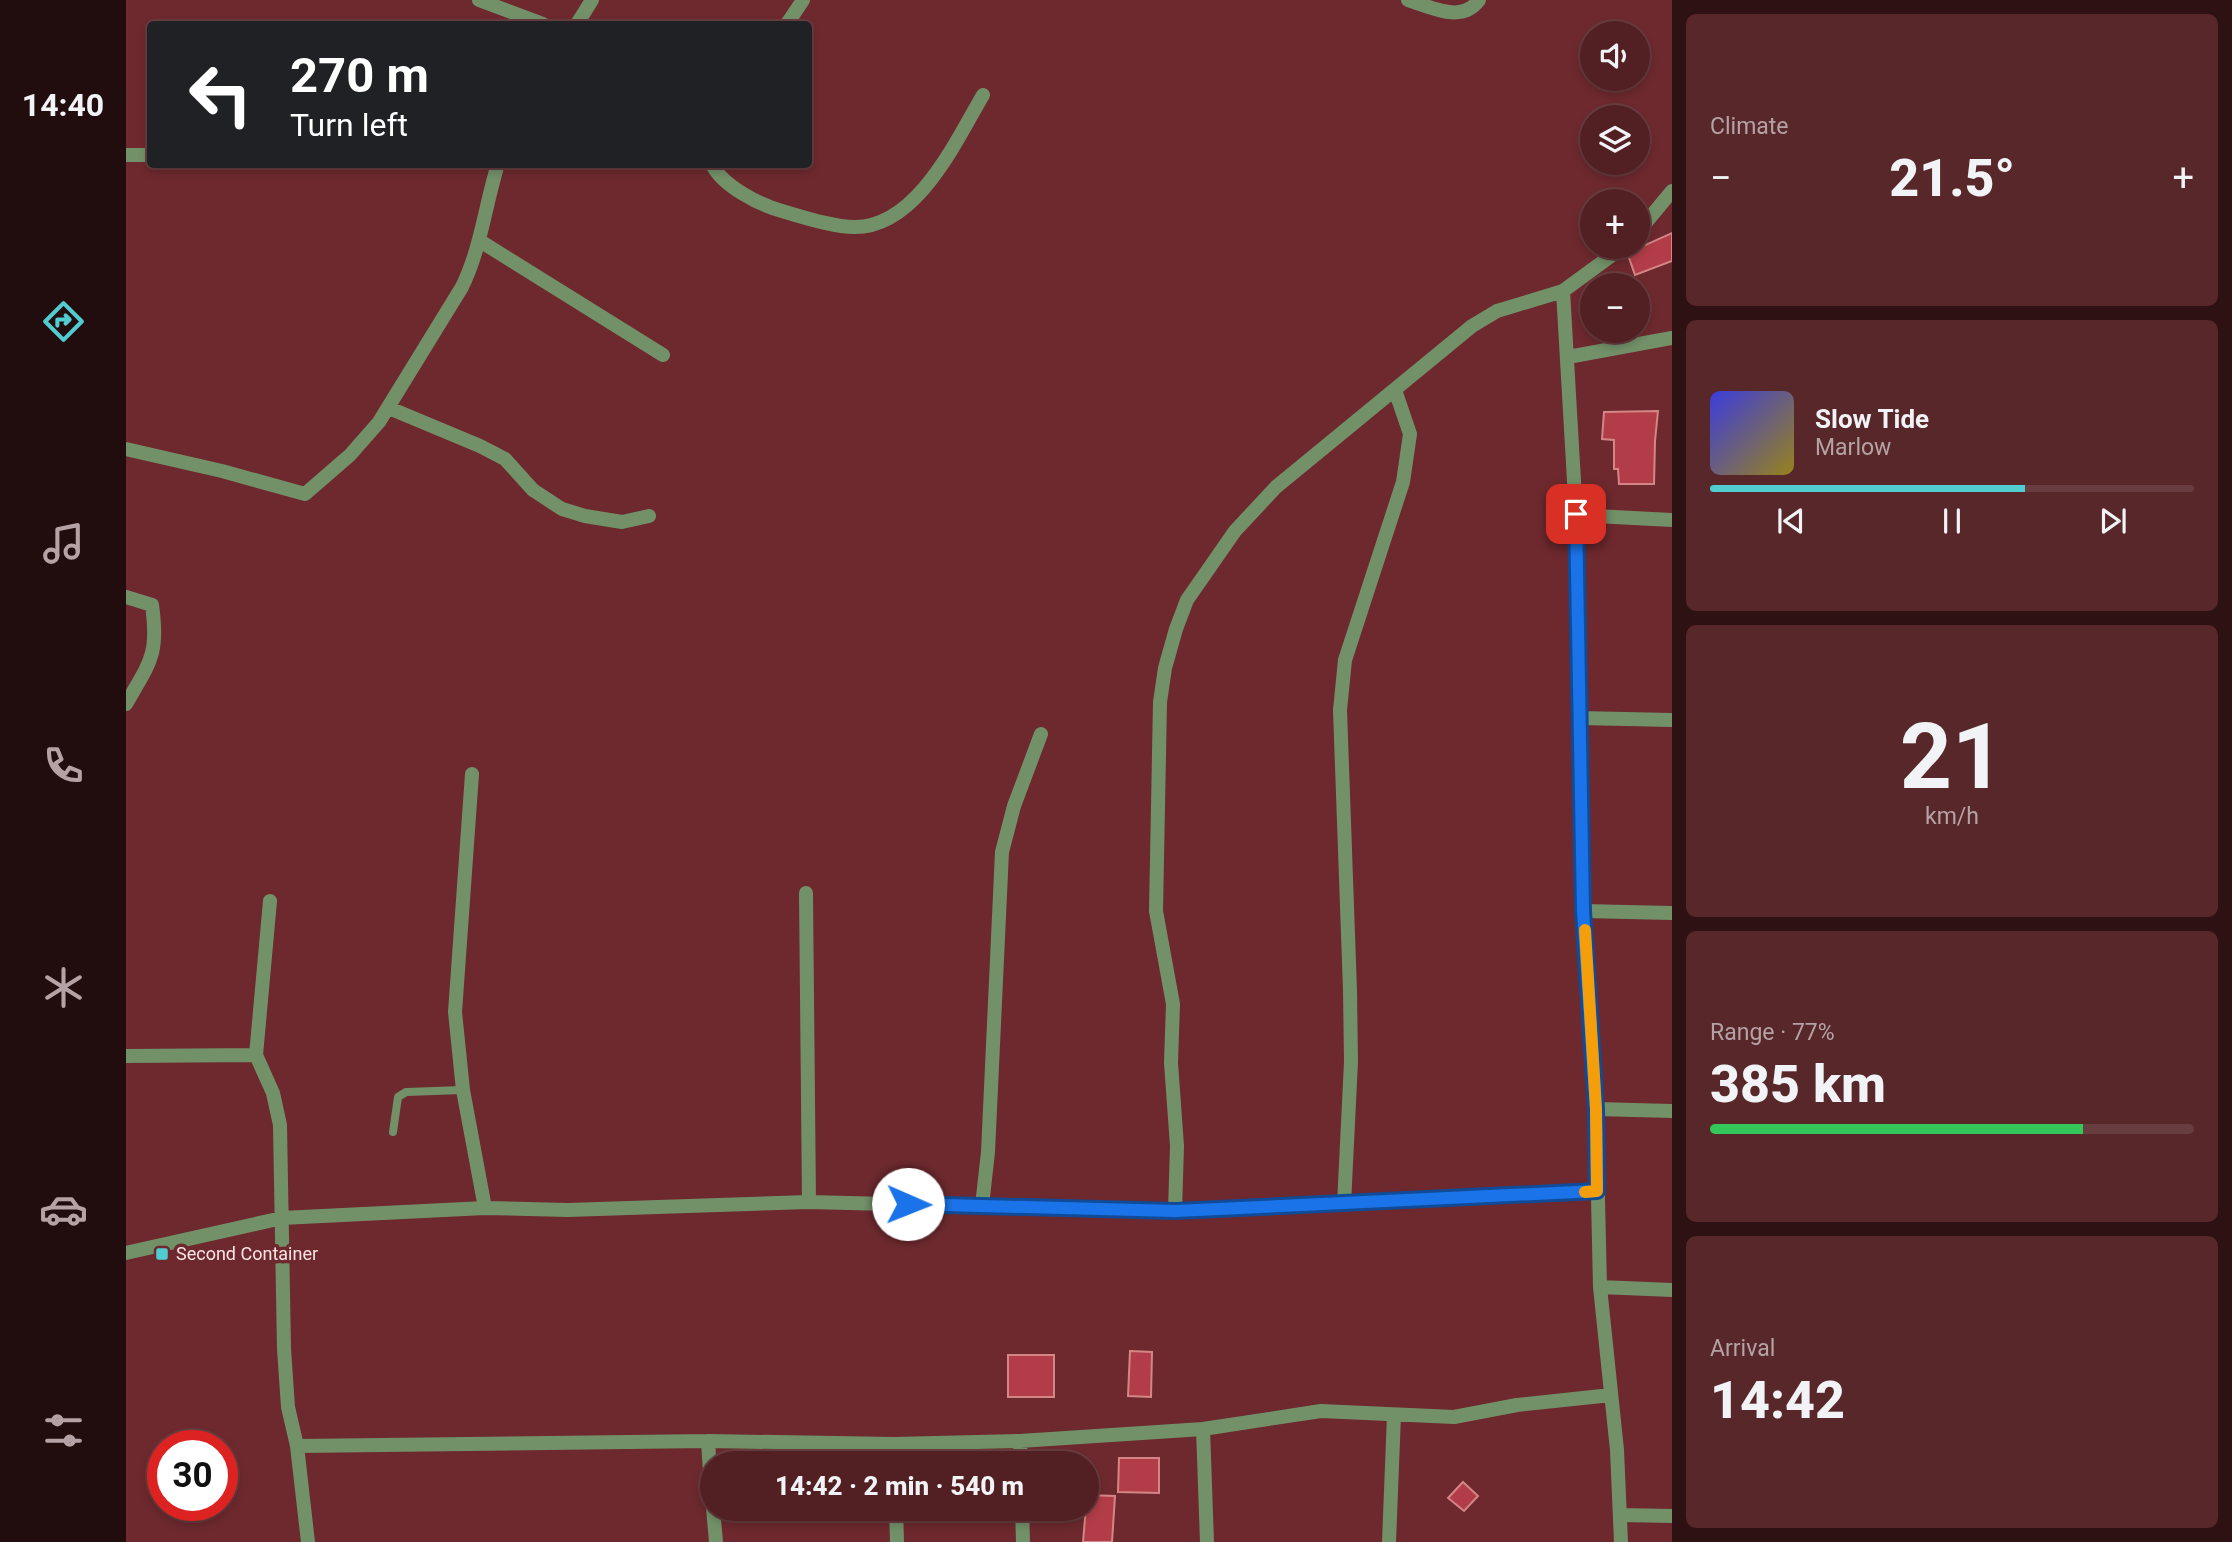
<!DOCTYPE html>
<html lang="en">
<head>
<meta charset="utf-8">
<style>
	body { margin:0; font-family:Roboto,sans-serif; background:#58272a; color:#f1f3f6; height:100vh; display:flex; flex-direction:column; font-size:26px; white-space:nowrap }
	* { box-sizing:border-box; margin:0 }
	p { font-size:23px; color:#b5a2a5 }
	.icon { flex:none; width:38px; height:38px; fill:none; stroke:currentColor; stroke-width:2; stroke-linecap:round; stroke-linejoin:round }
	.map { position:relative; flex:1; overflow:hidden }
	.side { display:flex; flex-direction:column; gap:14px; padding:14px; background:#2d1113; width:560px }
	.side>* { flex:none }
	.guide { position:absolute; left:21px; top:21px; width:665px; height:147px; border-radius:7px; box-shadow:0 4px 10px #0003,0 0 0 2px #683d40; background:#202124; color:#fff; overflow:hidden }
	.fabs { position:absolute; left:1454px; top:21px; display:grid; gap:14px }
	.fabs a { display:grid; place-items:center; width:70px; height:70px; border-radius:50%; background:#521f22; box-shadow:0 4px 10px #0003,0 0 0 2px #683d40; font-size:35px }
	.speed { position:absolute; left:21px; top:1430px; display:flex; gap:14px; font-size:35px; font-weight:700; text-align:center }
	.speed>* { display:grid; place-content:center; width:91px; height:91px; border-radius:50%; background:#521f22; box-shadow:0 4px 10px #0003,0 0 0 2px #683d40; line-height:1 }
	.speed .limit { border:10px solid #d22; background:#fff; color:#111 }
	.pin { position:absolute; display:grid; place-items:center; width:60px; height:60px; color:#fff; margin:-30px; border-radius:14px; box-shadow:0 4px 10px #0006 }
	.me { position:absolute; width:77px; margin:-38px; rotate:91deg; stroke-linejoin:round; filter:drop-shadow(0 0 5px #0008) }
	.turn { display:flex; align-items:center; gap:24px; height:147px; padding:0 28px; font-size:32px }
	.turn .icon { width:91px; height:91px; stroke-width:2.5 }
	.turn b { display:block; font-size:49px; line-height:60px }
	.big { font-size:52px; font-weight:800; line-height:1.1 }
	.side .tile { flex:1; display:flex; flex-direction:column; justify-content:center; gap:10px; min-width:0; padding:0 24px; border-radius:10px; background:#58272a }
	.side .dial { align-items:center; gap:0 }
	.dial b { font-size:91px; line-height:1 }
	.song { display:flex; align-items:center; gap:21px }
	.cover { width:84px; height:84px; border-radius:10px; background:linear-gradient(135deg,hsl(240 70% 55%),hsl(50 70% 35%)) }
	.played { height:7px; border-radius:4px; background:linear-gradient(90deg,#51ccd1 65%,#683d40 65%) }
	.keys { display:flex; justify-content:space-around; direction:ltr }
	.heat { display:flex; justify-content:space-between; align-items:center; font-size:38px; direction:ltr }
	.charge { height:10px; border-radius:5px; background:linear-gradient(90deg,#34c759 77%,#683d40 0) }
	.trip { position:absolute; left:574px; top:1451px; width:399px; height:70px; border-radius:35px; background:#521f22; box-shadow:0 4px 10px #0003,0 0 0 2px #683d40; font-weight:800; line-height:70px; text-align:center }
	main { display:flex; flex:1; min-height:0 }
	.tabs { display:flex; flex-direction:column; width:126px; justify-content:space-around; align-items:center; background:#210c0e; color:#b5a2a5 }
	.tabs .icon { width:49px; height:49px }
	.tabs .on { color:#51ccd1 }
	.tabs b { font-size:32px; color:#f1f3f6 }
	.map>svg:first-child { display:block }
	.building { fill:#b23d48; stroke:#d48687; stroke-width:2 }
	.lines { fill:none; stroke-linecap:round; stroke-linejoin:round }
	.service { stroke:#729169; stroke-width:8 }
	.minor { stroke:#729169; stroke-width:14 }
	.route-casing { stroke:#114b97; stroke-width:18 }
	.route { stroke:#1a73e8; stroke-width:12 }
	.slow { stroke:#f59e0b; stroke-width:12 }
	.poi-dot { fill:#51ccd1; stroke:#6d292e; stroke-width:2.5 }
	.labels { text-anchor:middle; stroke-width:7; stroke-linejoin:round; paint-order:stroke }
	.poi-label { font-size:18px; fill:#fde3e3; stroke:#6d292e; text-anchor:start }
</style>
</head>
<body>
<main>
<nav class="tabs">
<b>14:40</b>
<svg class="icon on" aria-label="directions" viewBox="0 0 24 24"><path d="M12 3l9 9-9 9-9-9zM9 14v-3h6M13 9l2 2-2 2"/></svg>
<svg class="icon" aria-label="music" viewBox="0 0 24 24"><path d="M9 18V5l10-2v13"/><circle cx="6" cy="18" r="3"/><circle cx="16" cy="16" r="3"/></svg>
<svg class="icon" aria-label="phone" viewBox="0 0 24 24"><path d="M5 4h4l2 5-3 2q2 4 5 5l2-3 5 2v4C11 20 4 13 5 4z"/></svg>
<svg class="icon" aria-label="climate" viewBox="0 0 24 24"><path d="M12 3v18M4 7l16 10M4 17L20 7"/></svg>
<svg class="icon" aria-label="car" viewBox="0 0 24 24"><path d="M5 17H2v-5l4-1 3-4h7l3 4 3 1v5h-3M9 17h6M6 11h13"/><circle cx="7" cy="17" r="2"/><circle cx="17" cy="17" r="2"/></svg>
<svg class="icon" aria-label="filters" viewBox="0 0 24 24"><path d="M4 7h16M4 17h16"/><circle cx="9" cy="7" r="2"/><circle cx="15" cy="17" r="2"/></svg>
</nav>
<div class="map">
<svg width="1546" height="1542" viewBox="0 0 1546 1542">
	<rect width="100%" height="100%" fill="#6d292e"/>
	<path class="building" d="M1546 233V261L1509 275 1502 255 1506 251Z
		M1532 411 1529 441 1528 484H1493L1492 469H1488V440L1476 439 1478 412Z
		M1004 1351 1026 1352 1025 1397 1002 1396Z
		M882 1355H928V1397H882Z
		M993 1458H1033V1493L992 1492Z
		M1337 1482 1352 1496 1338 1511 1322 1498Z
		M961 1495 989 1496 986 1542H957Z"/>
	<g class="lines">
		<path class="service" d="M267 1132 272 1097 280 1092 337 1090"/>
		<path class="minor" d="M353 0 417 24
			M1282 0C1305 7 1336 24 1353 0
			M451 24 466 0
			M661 24 677 0
			M0 155H24
			M586 164C596 186 634 205 656 211 677 217 707 227 729 227 791 227 830 141 857 95
			M1512 232 1546 191
			M354 241 537 355
			M1437 291 1450 515 1457 911 1470 1109 1474 1287 1491 1450 1495 1542
			M1442 357 1546 338
			M263 408 354 446 379 459 407 490 436 509 459 516 496 522 523 516
			M0 449 96 471 179 494 224 455 253 422 336 287C355 248 359 206 372 164
			M1450 515 1546 520
			M0 597 26 605C33 655 24 662 0 704
			M1453 718 1546 720
			M346 774 329 1012 337 1090 359 1208
			M680 893 683 1202
			M144 901 130 1055 147 1093 154 1125 158 1349 162 1407 171 1446 582 1441 768 1444 894 1441 1077 1429 1195 1411 1328 1417 1391 1405 1485 1395
			M1457 911 1546 913
			M0 1056 130 1055
			M1470 1109 1546 1111
			M1218 1204 1225 1062 1224 990 1214 710 1219 660 1277 482 1284 434 1269 390
			M856 1206 862 1152 876 852 888 806 915 734
			M1049 1211 1051 1146 1045 1063 1047 1004 1030 911 1034 702 1039 668 1050 629 1061 600 1109 531 1150 487 1346 326 1371 311 1437 291 1497 247
			M0 1253 156 1218 359 1208 442 1210 683 1202 1049 1211 1471 1191
			M1474 1287 1546 1290
			M1077 1429 1081 1542
			M582 1441 586 1504
			M894 1441 895 1463
			M768 1444 769 1463
			M171 1446 182 1542
			M587 1508 590 1542
			M770 1508 771 1542
			M896 1508 897 1542
			M1494 1515 1546 1516
			M1263 1542 1268 1415"/>
	</g>
	<g class="lines">
		<defs>
			<path id="route" d="M782 1204 1049 1211 1471 1191 1470 1109 1457 911 1450 514"/>
		</defs>
		<use href="#route" class="route-casing"/>
		<use href="#route" class="route"/>
		<path class="slow" d="M1459 930 1470 1109 1471 1191 1459 1192"/>
	</g>
	<rect class="poi-dot" x="29" y="1247" width="14" height="14" rx="3.5"/>
	<g class="labels">
		<g class="poi-label">
			<text x="50" y="1260">Second Container</text>
		</g>
	</g>
</svg>
<div class="fabs">
<a><svg class="icon" aria-label="sound" viewBox="0 0 24 24"><path d="M4 9h4l5-4v14l-5-4H4zM17 9q2 3 0 6"/></svg></a>
<a><svg class="icon" aria-label="layers" viewBox="0 0 24 24"><path d="M12 4l9 5-9 5-9-5zM3 14l9 5 9-5"/></svg></a>
<a>+</a>
<a>−</a>
</div>
<div class="speed"><div class="limit">30</div></div>
<div class="pin" style="left:1450px;top:514px;background:#d93025"><svg class="icon" aria-label="arrive" viewBox="0 0 24 24"><path d="M6 21V4h12l-3 4 3 4H6"/></svg></div>
<svg class="me" style="left:782px;top:1204px" viewBox="-20 -20 40 40"><circle r="19" fill="#fff"/><path d="M0-13L10 11 0 6-10 11z" fill="#1a73e8"/></svg>
<div class="trip">14:42 · 2 min · 540 m</div>
<div class="guide">
<div class="turn"><svg class="icon" aria-label="left" viewBox="0 0 24 24"><path d="M17 20v-9H6M10 6l-5 5 5 5"/></svg><div><b>270 m</b>Turn left</div></div>
</div>
</div>
<section class="side">
<div class="tile"><p>Climate</p>
<div class="heat"><a>−</a><b class="big">21.5°</b><a>+</a></div>
</div>
<div class="tile">
<div class="song"><i class="cover"></i><div><b>Slow Tide</b><p>Marlow</p></div></div>
<div class="played"></div>
<div class="keys"><svg class="icon" aria-label="previous" viewBox="0 0 24 24"><path d="M18 5L8 12l10 7zM5 5v14"/></svg><svg class="icon" aria-label="pause" viewBox="0 0 24 24"><path d="M8 5v14M16 5v14"/></svg><svg class="icon" aria-label="next" viewBox="0 0 24 24"><path d="M6 5l10 7-10 7zM19 5v14"/></svg></div>
</div>
<div class="tile dial"><b>21</b><p>km/h</p></div>
<div class="tile"><p>Range · 77%</p><b class="big">385 km</b><div class="charge"></div></div>
<div class="tile"><p>Arrival</p><b class="big">14:42</b></div>
</section>
</main>
</body>
</html>
